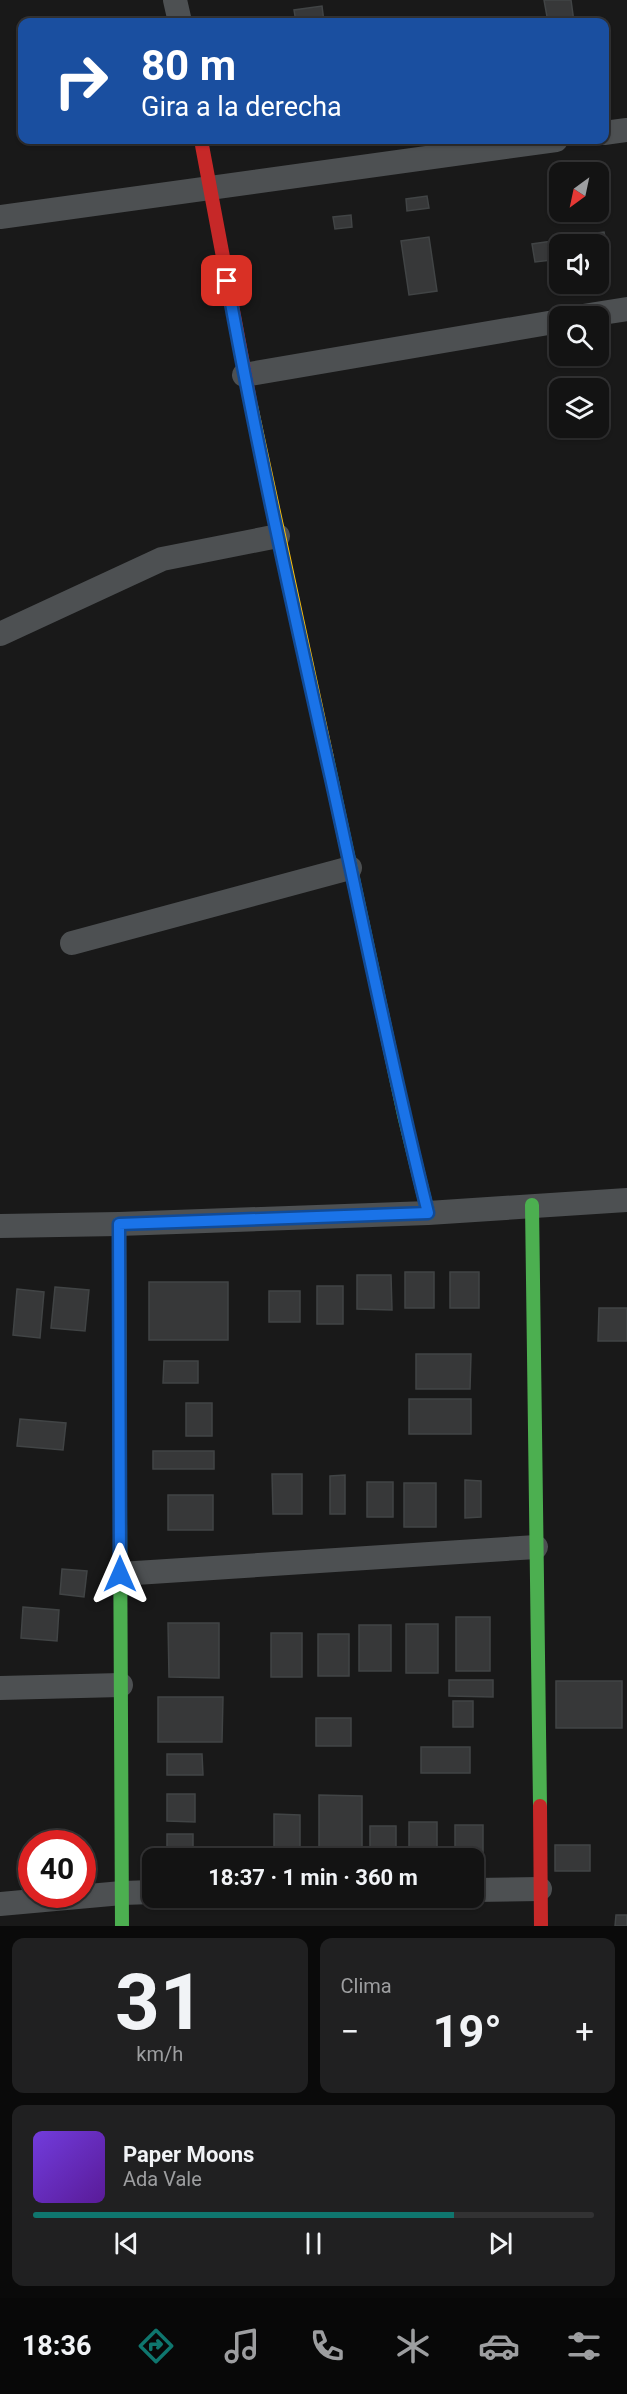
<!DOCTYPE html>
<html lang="es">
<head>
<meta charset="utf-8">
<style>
	body { margin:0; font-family:Roboto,sans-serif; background:#202021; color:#f1f3f6; height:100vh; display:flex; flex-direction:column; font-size:22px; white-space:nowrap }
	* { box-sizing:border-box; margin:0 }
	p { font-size:20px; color:#9d9ea0 }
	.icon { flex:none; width:33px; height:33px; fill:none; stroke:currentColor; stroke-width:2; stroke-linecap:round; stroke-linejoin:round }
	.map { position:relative; height:1926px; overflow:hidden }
	.side { display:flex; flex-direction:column; gap:12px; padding:12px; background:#0a0a0a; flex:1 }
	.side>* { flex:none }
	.guide { position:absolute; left:18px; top:18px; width:591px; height:126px; border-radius:12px; box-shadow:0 2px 4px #0004,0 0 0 2px #323233; background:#1a4fa0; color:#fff; overflow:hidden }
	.needle { width:39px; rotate:213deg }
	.fabs { position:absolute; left:549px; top:162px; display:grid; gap:12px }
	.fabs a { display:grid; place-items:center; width:60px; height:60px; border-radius:12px; background:#131313; box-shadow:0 2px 4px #0004,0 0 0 2px #323233; font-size:30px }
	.speed { position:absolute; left:18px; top:1830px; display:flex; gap:12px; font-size:30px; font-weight:700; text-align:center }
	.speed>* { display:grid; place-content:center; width:78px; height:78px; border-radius:50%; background:#131313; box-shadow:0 2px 4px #0004,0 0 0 2px #323233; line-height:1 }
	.speed .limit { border:9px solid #d22; background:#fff; color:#111 }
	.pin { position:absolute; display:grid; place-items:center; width:51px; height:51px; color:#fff; margin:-26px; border-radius:12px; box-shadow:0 3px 9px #0006 }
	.me { position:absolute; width:66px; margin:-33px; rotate:0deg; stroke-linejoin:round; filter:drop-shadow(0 0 4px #0008) }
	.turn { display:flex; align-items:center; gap:21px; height:126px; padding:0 24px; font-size:27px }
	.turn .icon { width:78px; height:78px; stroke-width:2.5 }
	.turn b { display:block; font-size:42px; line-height:51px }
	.big { font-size:45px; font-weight:700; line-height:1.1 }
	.side .tile { flex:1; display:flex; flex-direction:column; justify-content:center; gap:9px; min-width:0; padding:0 21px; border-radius:12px; background:#202021 }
	.side .dial { align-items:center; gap:0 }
	.dial b { font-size:78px; line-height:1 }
	.song { display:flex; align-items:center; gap:18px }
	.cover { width:72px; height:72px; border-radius:9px; background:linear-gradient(135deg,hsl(260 70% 55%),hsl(270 70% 35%)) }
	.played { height:6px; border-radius:3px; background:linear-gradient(90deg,#0f766e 75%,#323233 75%) }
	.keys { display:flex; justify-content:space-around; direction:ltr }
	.heat { display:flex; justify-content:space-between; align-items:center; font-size:33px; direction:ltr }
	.side .tiles { flex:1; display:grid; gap:12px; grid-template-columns:1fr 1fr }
	.tile:last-child { grid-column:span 2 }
	.trip { position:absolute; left:142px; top:1848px; width:342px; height:60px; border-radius:12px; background:#131313; box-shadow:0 2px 4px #0004,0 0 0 2px #323233; font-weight:700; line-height:60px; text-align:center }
	.tabs { display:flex; height:96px; justify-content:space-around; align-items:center; background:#080808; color:#9d9ea0 }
	.tabs .icon { width:42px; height:42px }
	.tabs .on { color:#0f766e }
	.tabs b { font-size:27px; color:#f1f3f6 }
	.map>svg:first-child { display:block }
	.building { fill:#373839; stroke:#414445; stroke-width:1.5 }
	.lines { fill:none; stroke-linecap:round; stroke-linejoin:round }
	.street { stroke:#4d5052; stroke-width:24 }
	.fast { stroke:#4caf50; stroke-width:14 }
	.slow { stroke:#ffc107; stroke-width:14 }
	.jam { stroke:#c62828; stroke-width:14 }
	.route-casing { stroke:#114b97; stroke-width:15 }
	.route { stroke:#1a73e8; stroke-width:10 }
</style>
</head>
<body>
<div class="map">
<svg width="627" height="1926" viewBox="0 0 627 1926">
	<rect width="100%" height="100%" fill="#191919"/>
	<path class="building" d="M544 0H571L574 22H548Z
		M322 6 324 22H296L294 10Z
		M427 196 429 208 407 211 406 199Z
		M351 215 352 227 335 229 333 217Z
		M604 232 609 260 598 261V244H576L575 236Z
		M429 237 437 291 409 295 401 241Z
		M559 240 560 259 535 262 532 244Z
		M405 1272H434V1308H405Z
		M450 1272H479V1308H450Z
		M357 1275H391L392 1310 357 1309Z
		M149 1282H228V1340H149Z
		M317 1286H343V1324H317Z
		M55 1287 89 1290 85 1331 51 1328Z
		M17 1289 44 1292 40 1338 13 1335Z
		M269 1291H300V1322H269Z
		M599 1308H627V1341H598Z
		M416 1354H471L470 1389H416Z
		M164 1361H198V1383H163Z
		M409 1399H471V1434H409Z
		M186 1403H212V1436H186Z
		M20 1419 66 1423 63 1450 17 1446Z
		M153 1451H214V1469H153Z
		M272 1474H302V1514H273Z
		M345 1475V1514H330V1476Z
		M465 1480 481 1481V1517L465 1518Z
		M367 1482H393V1517H367Z
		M404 1483H436V1527H404Z
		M168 1495H213V1530H168Z
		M62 1569 87 1571 84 1597 60 1594Z
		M23 1607 59 1610 57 1641 21 1638Z
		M456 1617H490V1671H456Z
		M168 1623H219V1678L169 1677Z
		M406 1624H438V1673H406Z
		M359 1625H391V1671H359Z
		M271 1633H302V1677H271Z
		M318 1634H349V1676H318Z
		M449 1680H493V1697L449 1696Z
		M556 1681H622V1728H556Z
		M158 1697H223L222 1742H158Z
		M453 1701H473V1727H453Z
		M316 1718H351V1746H316Z
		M421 1747H470V1773H421Z
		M167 1754H202L203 1775H167Z
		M167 1794H195V1822L167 1821Z
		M319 1795 362 1796V1851H319Z
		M274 1814 300 1815V1850H274Z
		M409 1822H437V1858H409Z
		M455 1825H483V1860L455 1858Z
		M370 1826H396V1858H370Z
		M167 1834H193V1858H167Z
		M555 1845H590V1871H555Z
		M616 1915H627V1926H615Z"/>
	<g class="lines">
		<path class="street" d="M175 0 180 22
			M604 133 627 130
			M0 217 556 140
			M583 316 627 309
			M244 375 560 321
			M0 634 162 559 278 536
			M72 943 350 868
			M0 1226 119 1224 428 1213 627 1200
			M120 1574 536 1547
			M0 1688 121 1685
			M474 1890 540 1889
			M0 1904 122 1893 153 1892"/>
		<path class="fast" d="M327 758 404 1115 428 1213
			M532 1205 540 1806
			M120 1512 122 1926"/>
		<path class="slow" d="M251 406 327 758
			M119 1224 120 1512"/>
		<path class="jam" d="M201 140 251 406
			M540 1806 541 1926"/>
	</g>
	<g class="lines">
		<defs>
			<path id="route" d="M120 1574 119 1224 428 1213C392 1069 363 923 331 778 294 613 257 448 227 281"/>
		</defs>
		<use href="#route" class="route-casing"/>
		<use href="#route" class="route"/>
	</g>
</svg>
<div class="fabs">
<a><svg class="needle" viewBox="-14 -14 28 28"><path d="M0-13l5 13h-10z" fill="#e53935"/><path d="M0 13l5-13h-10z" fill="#9d9ea0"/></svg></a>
<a><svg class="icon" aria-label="sound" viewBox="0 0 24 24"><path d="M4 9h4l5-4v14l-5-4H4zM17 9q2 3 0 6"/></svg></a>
<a><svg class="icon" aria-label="search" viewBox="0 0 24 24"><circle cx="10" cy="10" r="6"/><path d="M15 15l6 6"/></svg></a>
<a><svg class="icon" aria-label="layers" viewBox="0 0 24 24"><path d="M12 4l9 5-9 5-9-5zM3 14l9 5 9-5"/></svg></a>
</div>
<div class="speed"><div class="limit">40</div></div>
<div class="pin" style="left:227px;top:281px;background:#d93025"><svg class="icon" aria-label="arrive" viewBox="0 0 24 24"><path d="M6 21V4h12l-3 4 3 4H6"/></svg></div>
<svg class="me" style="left:120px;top:1574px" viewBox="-20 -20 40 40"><path d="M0-17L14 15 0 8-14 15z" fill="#1a73e8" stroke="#fff" stroke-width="4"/></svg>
<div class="trip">18:37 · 1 min · 360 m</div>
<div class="guide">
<div class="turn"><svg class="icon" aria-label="right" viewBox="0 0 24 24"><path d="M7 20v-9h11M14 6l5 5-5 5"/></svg><div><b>80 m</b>Gira a la derecha</div></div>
</div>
</div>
<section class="side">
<div class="tiles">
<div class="tile dial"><b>31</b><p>km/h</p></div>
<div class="tile"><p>Clima</p>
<div class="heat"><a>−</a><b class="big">19°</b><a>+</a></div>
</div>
<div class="tile">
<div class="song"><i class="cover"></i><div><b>Paper Moons</b><p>Ada Vale</p></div></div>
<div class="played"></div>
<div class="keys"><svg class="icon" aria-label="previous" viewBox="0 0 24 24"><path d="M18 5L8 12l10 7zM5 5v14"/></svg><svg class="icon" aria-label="pause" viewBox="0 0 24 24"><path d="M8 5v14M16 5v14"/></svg><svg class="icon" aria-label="next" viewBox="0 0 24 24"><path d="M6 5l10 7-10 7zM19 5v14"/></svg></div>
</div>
</div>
</section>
<nav class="tabs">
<b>18:36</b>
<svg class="icon on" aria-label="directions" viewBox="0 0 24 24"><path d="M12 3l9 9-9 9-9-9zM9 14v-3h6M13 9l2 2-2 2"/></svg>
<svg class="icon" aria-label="music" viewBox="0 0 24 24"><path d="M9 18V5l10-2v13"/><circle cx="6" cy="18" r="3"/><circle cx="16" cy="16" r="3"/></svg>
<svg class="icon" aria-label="phone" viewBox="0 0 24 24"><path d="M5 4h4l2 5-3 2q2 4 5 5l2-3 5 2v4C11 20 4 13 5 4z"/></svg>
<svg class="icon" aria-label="climate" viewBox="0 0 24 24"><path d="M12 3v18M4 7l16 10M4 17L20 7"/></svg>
<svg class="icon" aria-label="car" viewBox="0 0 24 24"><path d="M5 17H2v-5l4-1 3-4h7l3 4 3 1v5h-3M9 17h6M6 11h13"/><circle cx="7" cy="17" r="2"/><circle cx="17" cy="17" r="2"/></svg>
<svg class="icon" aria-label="filters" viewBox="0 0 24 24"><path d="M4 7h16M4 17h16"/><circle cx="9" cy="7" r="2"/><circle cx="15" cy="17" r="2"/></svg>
</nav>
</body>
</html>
